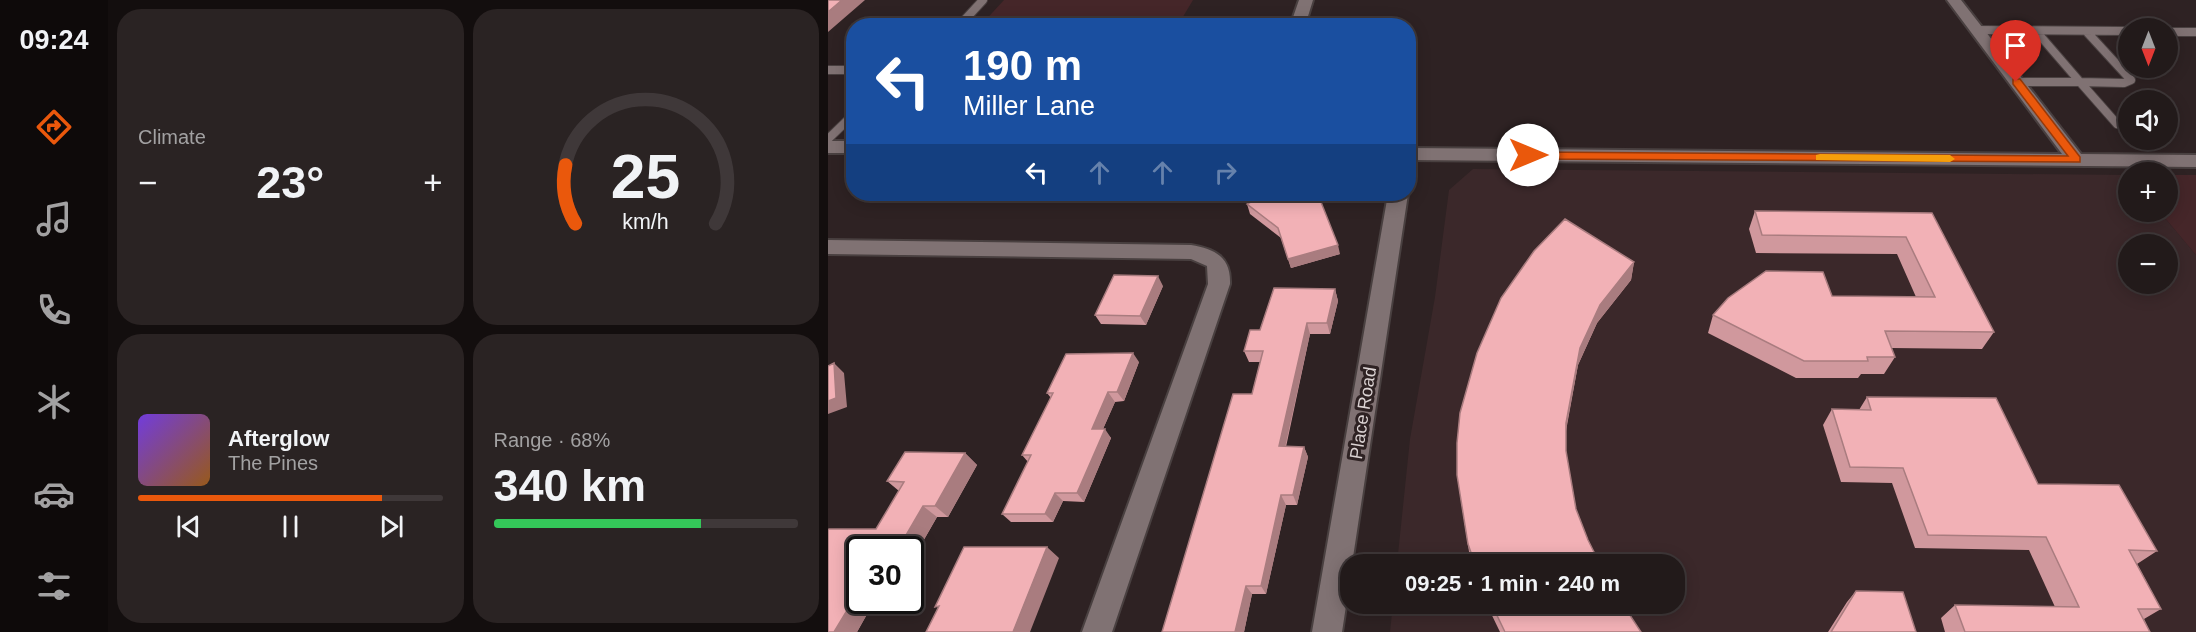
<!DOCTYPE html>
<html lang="en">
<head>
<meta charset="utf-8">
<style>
	body { margin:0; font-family:Helvetica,sans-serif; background:#2a2323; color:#f1f3f6; height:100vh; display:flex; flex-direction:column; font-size:22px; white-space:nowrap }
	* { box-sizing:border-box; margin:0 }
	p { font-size:20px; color:#a2a1a2 }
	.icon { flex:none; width:33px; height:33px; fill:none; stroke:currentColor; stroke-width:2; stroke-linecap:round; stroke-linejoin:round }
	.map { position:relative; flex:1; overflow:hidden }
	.sheet { display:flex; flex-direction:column; gap:9px; padding:9px; background:#130e0e; width:720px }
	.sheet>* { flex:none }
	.banner { position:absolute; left:18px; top:18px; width:570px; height:183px; border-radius:24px; box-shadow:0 3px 15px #0003,0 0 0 2px #3f3839; background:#1a4fa0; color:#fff; overflow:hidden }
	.needle { width:39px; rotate:180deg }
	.buttons { position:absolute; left:1290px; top:18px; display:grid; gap:12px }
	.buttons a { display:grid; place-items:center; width:60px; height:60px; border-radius:50%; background:#221a1a; box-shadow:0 3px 15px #0003,0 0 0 2px #3f3839; font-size:30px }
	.speed { position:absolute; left:18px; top:536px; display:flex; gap:12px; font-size:30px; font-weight:700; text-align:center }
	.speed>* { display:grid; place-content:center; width:78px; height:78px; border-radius:50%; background:#221a1a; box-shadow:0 3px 15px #0003,0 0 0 2px #3f3839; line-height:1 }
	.speed .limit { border:3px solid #111; border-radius:9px; background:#fff; color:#111 }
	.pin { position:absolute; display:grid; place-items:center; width:51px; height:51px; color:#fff; margin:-62px -26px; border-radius:50% 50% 50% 0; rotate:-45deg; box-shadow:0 0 6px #0007 }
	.pin .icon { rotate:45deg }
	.me { position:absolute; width:66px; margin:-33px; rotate:90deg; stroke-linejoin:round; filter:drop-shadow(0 0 4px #0008) }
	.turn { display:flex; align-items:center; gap:21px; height:126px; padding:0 18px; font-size:27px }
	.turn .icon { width:78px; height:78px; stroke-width:2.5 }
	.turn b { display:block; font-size:42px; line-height:51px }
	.lanes { display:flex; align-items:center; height:57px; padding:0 18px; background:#0003; justify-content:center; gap:30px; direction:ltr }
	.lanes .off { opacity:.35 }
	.big { font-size:45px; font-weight:600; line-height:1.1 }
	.sheet .card { flex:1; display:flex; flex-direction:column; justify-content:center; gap:9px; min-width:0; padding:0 21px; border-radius:24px; background:#2a2323 }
	.sheet .dial { align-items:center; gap:0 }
	.dial svg { height:156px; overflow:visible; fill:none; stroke:#3f3839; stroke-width:7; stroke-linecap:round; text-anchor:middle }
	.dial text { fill:#f1f3f6; stroke:none }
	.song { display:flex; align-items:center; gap:18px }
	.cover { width:72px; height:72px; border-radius:9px; background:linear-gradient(135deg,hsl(260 70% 55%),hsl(30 70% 35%)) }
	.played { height:6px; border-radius:3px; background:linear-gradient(90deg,#ea580c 80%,#3f3839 80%) }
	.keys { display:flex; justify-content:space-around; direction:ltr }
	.heat { display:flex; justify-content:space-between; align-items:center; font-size:33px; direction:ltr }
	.charge { height:9px; border-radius:4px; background:linear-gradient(90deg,#34c759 68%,#3f3839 0) }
	.sheet .tiles { flex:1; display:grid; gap:9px; grid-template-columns:repeat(2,1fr) }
	.trip { position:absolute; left:512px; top:554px; width:345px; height:60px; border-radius:24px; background:#221a1a; box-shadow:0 3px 15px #0003,0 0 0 2px #3f3839; font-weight:600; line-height:60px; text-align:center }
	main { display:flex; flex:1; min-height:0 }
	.tab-bar { display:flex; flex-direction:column; width:108px; justify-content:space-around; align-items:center; background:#0e0a0a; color:#a2a1a2 }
	.tab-bar .icon { width:42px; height:42px }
	.tab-bar .current { color:#ea580c }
	.tab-bar b { font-size:27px; color:#f1f3f6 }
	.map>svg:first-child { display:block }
	.built { fill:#3b282a; fill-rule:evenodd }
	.green { fill:#452629 }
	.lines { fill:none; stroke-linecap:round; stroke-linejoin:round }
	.service-casing { stroke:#494040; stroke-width:10 }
	.minor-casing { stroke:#494040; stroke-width:4 }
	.service { stroke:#807273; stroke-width:8 }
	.minor { fill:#807273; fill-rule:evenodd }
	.wall { fill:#d0989d }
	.shaded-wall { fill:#a97c7f }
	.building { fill:#f2b1b6; stroke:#a97c7f; stroke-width:1.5 }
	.route { fill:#ea580c; stroke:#983908; stroke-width:1.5 }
	.slow { fill:#f59e0b }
	.labels { text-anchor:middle; stroke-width:6; stroke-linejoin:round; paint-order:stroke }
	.street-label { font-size:18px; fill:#dbd3d3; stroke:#2e2223 }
</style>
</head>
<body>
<main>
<nav class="tab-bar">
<b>09:24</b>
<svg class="icon current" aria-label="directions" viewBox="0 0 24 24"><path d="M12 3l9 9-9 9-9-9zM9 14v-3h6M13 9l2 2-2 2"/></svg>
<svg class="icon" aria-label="music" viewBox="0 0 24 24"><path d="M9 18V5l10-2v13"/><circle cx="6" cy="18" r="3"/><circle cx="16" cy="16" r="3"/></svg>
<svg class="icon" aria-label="phone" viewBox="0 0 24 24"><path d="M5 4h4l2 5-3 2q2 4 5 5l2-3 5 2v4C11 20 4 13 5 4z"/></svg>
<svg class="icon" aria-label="climate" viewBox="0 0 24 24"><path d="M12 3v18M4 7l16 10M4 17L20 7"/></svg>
<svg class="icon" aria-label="car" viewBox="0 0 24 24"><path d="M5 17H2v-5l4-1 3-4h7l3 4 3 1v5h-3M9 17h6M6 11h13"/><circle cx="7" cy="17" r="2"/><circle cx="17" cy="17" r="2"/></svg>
<svg class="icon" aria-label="filters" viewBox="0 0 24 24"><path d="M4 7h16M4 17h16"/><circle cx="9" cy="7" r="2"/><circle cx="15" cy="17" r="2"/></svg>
</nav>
<section class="sheet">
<div class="tiles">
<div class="card"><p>Climate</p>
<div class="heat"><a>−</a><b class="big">23°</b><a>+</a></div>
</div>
<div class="card dial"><svg viewBox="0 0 100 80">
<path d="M14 69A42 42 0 1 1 86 69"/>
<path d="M14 69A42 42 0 0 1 9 39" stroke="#ea580c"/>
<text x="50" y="56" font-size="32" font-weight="700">25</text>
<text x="50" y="72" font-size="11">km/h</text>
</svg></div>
<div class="card">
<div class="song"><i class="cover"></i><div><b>Afterglow</b><p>The Pines</p></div></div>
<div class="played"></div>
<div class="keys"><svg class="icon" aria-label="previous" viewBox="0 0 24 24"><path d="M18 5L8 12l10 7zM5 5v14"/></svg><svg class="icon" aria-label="pause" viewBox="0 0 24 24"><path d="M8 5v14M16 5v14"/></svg><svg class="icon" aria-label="next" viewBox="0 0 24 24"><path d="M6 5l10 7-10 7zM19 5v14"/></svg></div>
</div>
<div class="card"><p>Range · 68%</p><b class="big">340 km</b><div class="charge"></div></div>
</div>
</section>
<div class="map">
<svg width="1368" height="632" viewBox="0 0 1368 632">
	<rect width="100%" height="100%" fill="#2e2223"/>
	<path class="built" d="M645 169 1300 175V212H1332L1368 255V632H562L565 603H846V564H569L582 439 607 297 621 190ZM1300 244H1340V284H1300Z"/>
	<path class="green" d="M176 0H365L350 25H153Z
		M1340 175H1368V255L1332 212H1340Z"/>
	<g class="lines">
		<defs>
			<path id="service" d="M131 26 155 0
				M1149 30 1300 31
				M1208 31 1252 82 1296 83 1303 80 1258 31
				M1340 32H1368
				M0 70H26
				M1188 82H1252L1289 124
				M0 139 26 114"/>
			<path id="minor" d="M471 0H485L477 26H462Z
				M1119 0H1133L1253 154 1368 155V167L580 160V148L1234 154Z
				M0 141H26V153H0Z
				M560 194H580L524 564H522V580L514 632H484Z
				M0 240 363 245C387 249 403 257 402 284L284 632H254L380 284 379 266 363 259 0 254Z"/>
		</defs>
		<use href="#service" class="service-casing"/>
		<use href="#minor" class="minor-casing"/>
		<use href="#service" class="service"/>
		<use href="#minor" class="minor"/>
	</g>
	<path class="wall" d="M419 204 512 254 463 268 453 238 422 214Z
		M927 211 1104 213 1166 332 1154 349 1063 348 1067 357 1056 374H1033L1030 378H968L880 333 885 315 1004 296 1088 297 1069 254 928 253 921 229Z
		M806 262 803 280 769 323 750 365 738 431V451L748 509 760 540 772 564H644L642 558 629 475Z
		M335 286 318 325 273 324 267 315Z
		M507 289 510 301 502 334H482L458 447H476L480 457 469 505H458L438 594H424L416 632H334L424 394 432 362H421L416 351 432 330Z
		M311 362 296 401 287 402 275 429 283 438 256 502 235 501 225 522H183L174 514 200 462 194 455 223 398 219 393Z
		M1039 397 1210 484 1329 551 1309 564 1333 609 1316 619 1322 632H1117L1113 618 1127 605 1227 607 1201 550 1087 548 1064 483 1013 482 995 425 1004 409 1031 410Z
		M77 452 137 453 149 465 120 517H109L82 564V549H32V600H47L29 632H0V530L1 529H48L71 491 59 481Z
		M1028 591 1088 632H1000L1019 602Z
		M658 603H794L813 632H672Z"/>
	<path class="shaded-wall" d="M14 0H37L0 32V12Z
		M510 245 512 254 463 268 460 259Z
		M806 262 803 280 769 323 750 365 736 439 738 423 752 348 772 305Z
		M330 276 335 286 318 325 312 316Z
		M507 289 510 301 502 334 499 323Z
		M479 323 482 334 455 457 451 446Z
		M305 353 311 362 296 401 289 392Z
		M6 363 16 373 19 407 0 414V401Z
		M280 392 287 402 271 438 264 429Z
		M277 429 283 438 256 502 249 493Z
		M476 447 480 457 469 505 465 495Z
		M137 453 149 465 120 517 107 506Z
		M227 493 235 501 225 522 217 514Z
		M453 495 458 505 438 594 433 586Z
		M95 506 109 517 82 564V549H70Z
		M219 547 231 558 202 632H185Z
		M418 586 424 594 416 632H407Z
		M32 589V600H47L29 632H6Z"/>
	<path class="building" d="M0 0H14L0 12Z
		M438 194H485L491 197 510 245 460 259 450 228 419 204Z
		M927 211 1104 213 1166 332 1057 331 1067 357H1039L1040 361H976L885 315 900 298 938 271 995 272 1004 296 1107 297 1078 237 934 235Z
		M737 219 806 262 772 305 752 348 738 423V451L748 509 760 540 772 564H647L640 544 629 475V443L632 413 649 353 673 298 706 251Z
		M286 275 330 276 312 316 267 315Z
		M446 288 507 289 499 323H479L451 446 476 447 465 495H453L433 586H418L407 632H334L405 394H424L435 351H416L422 330H432Z
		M305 353 289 392H280L264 429H277L249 493H227L217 514H174L203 455H194L225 393H219L238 354Z
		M6 363 8 398 0 401V366Z
		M1039 397 1168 398 1210 484 1291 485 1329 551 1301 550 1333 609H1310L1322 632H1137L1127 605 1251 607 1218 537 1100 535 1075 468 1022 467 1004 409 1043 410Z
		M77 452 137 453 107 506H95L70 549H32V589L6 632H0V530L1 529H48L76 482 59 481Z
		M136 547H219L185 632H98L111 606 107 607Z
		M1028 591 1075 592 1088 632H1003Z
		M663 603H794L813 632H677Z"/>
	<path class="route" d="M1185 79H1192L1252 157V162L700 159 694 155 700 152 1240 156 1185 84Z"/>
	<path class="slow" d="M992 154 1122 155 1127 159 1122 162 988 160V155Z"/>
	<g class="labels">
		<g class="street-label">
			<text transform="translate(535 413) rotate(-81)" y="6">Place Road</text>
		</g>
	</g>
</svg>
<div class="buttons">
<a><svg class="needle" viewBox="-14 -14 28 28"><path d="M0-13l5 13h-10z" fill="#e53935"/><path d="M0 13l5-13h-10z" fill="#a2a1a2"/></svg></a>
<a><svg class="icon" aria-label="sound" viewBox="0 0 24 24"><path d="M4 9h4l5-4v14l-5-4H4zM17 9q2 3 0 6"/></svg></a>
<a>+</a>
<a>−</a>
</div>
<div class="speed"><div class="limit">30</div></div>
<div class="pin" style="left:1188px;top:82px;background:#d93025"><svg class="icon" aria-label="arrive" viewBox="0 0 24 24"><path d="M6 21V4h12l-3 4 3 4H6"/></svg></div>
<svg class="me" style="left:700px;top:155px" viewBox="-20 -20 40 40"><circle r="19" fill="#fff"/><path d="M0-13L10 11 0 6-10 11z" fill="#ea580c"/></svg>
<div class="trip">09:25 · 1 min · 240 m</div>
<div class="banner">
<div class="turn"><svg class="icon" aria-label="left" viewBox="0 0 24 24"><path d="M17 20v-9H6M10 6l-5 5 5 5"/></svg><div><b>190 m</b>Miller Lane</div></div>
<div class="lanes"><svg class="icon" aria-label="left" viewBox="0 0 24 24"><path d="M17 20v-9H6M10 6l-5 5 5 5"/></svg><svg class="icon off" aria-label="ahead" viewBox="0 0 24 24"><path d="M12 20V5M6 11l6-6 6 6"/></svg><svg class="icon off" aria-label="ahead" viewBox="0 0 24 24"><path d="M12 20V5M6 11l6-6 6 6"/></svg><svg class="icon off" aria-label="right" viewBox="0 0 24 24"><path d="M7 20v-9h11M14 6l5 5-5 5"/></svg></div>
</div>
</div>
</main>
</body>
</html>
